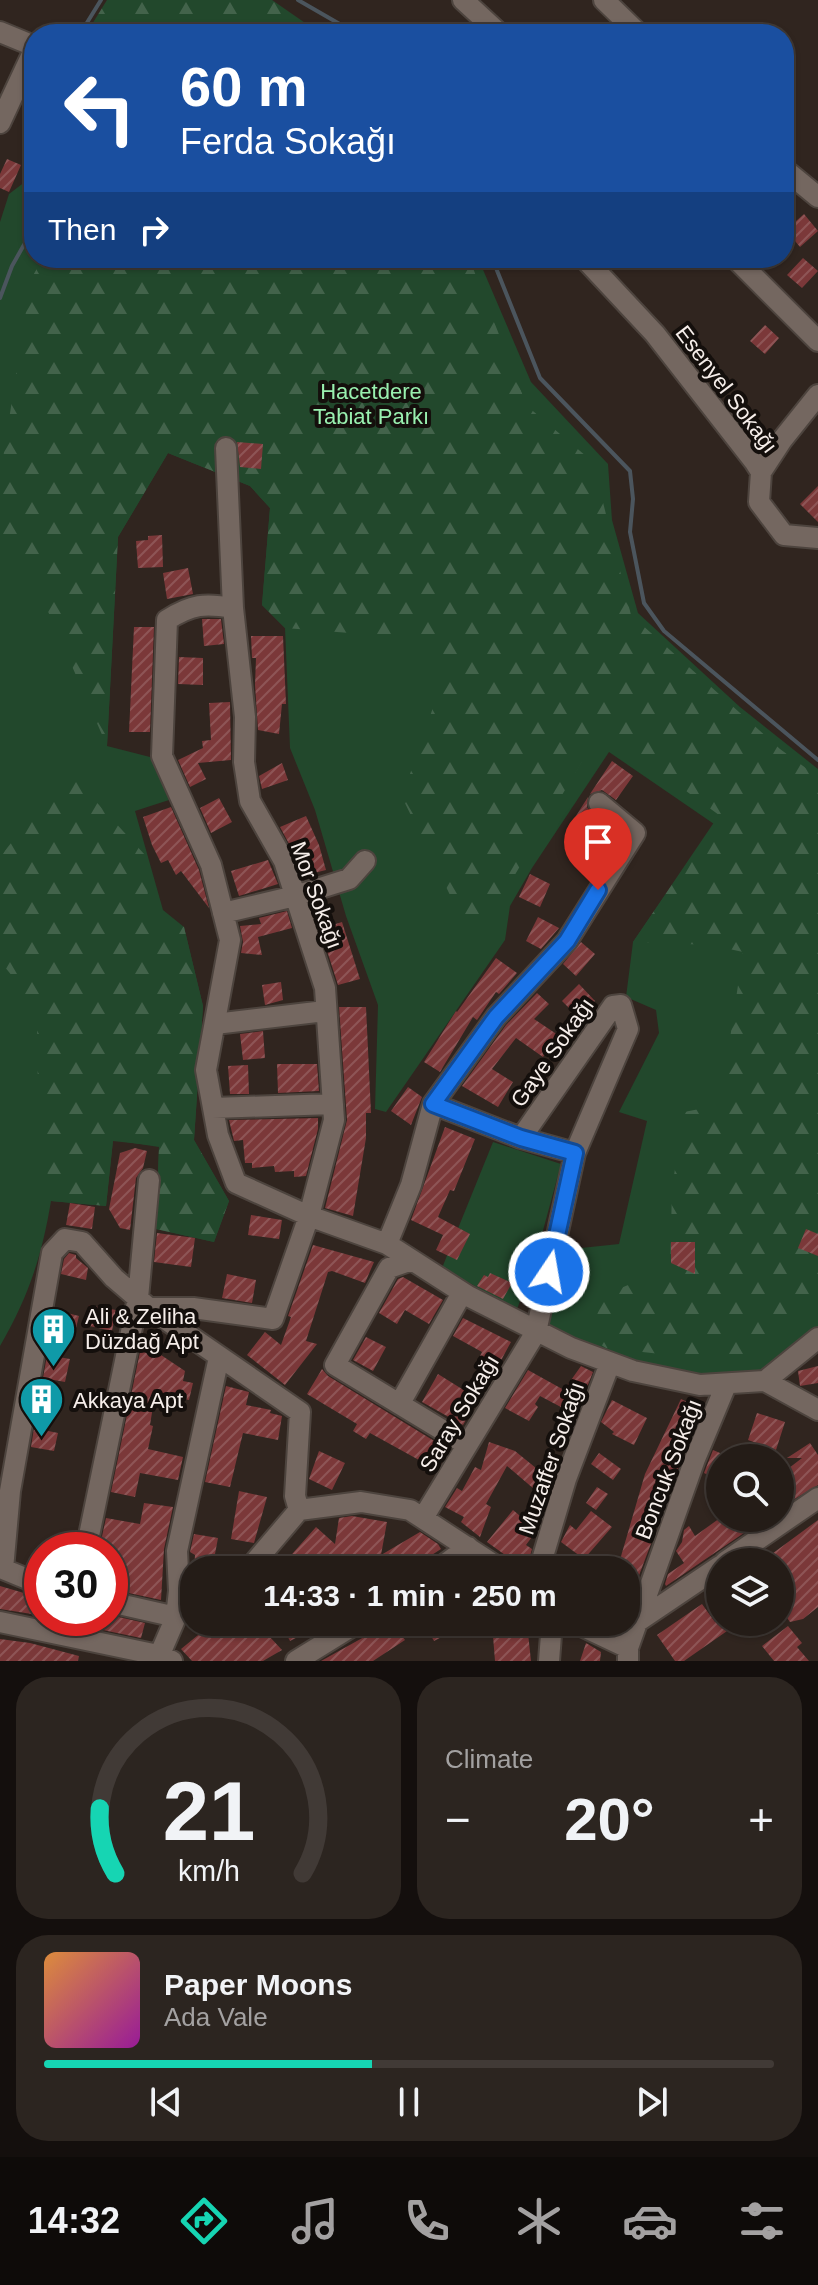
<!DOCTYPE html>
<html lang="en">
<head>
<meta charset="utf-8">
<style>
	body { margin:0; font-family:Helvetica,sans-serif; background:#2c2520; color:#f1f3f6; height:100vh; display:flex; flex-direction:column; font-size:30px; white-space:nowrap }
	* { box-sizing:border-box; margin:0 }
	p { font-size:26px; color:#a3a1a1 }
	.icon { flex:none; width:44px; height:44px; fill:none; stroke:currentColor; stroke-width:2; stroke-linecap:round; stroke-linejoin:round }
	.map { position:relative; height:1661px; overflow:hidden }
	.drawer { display:flex; flex-direction:column; gap:16px; padding:16px; background:#140f0d; flex:1 }
	.drawer>* { flex:none }
	.top-card { position:absolute; left:24px; top:24px; width:770px; height:244px; border-radius:32px; box-shadow:0 2px 6px #0004,0 0 0 2px #413a36; background:#1a4fa0; color:#fff; overflow:hidden }
	.tools { position:absolute; left:706px; top:1444px; display:grid; gap:16px }
	.tools a { display:grid; place-items:center; width:88px; height:88px; border-radius:50%; background:#241c17; box-shadow:0 2px 6px #0004,0 0 0 2px #413a36; font-size:40px }
	.speed { position:absolute; left:24px; top:1532px; display:flex; gap:16px; font-size:40px; font-weight:700; text-align:center }
	.speed>* { display:grid; place-content:center; width:104px; height:104px; border-radius:50%; background:#241c17; box-shadow:0 2px 6px #0004,0 0 0 2px #413a36; line-height:1 }
	.speed .limit { border:12px solid #d22; background:#fff; color:#111 }
	.pin { position:absolute; display:grid; place-items:center; width:68px; height:68px; color:#fff; margin:-82px -34px; border-radius:50% 50% 50% 0; rotate:-45deg; box-shadow:0 0 8px #0007 }
	.pin .icon { rotate:45deg }
	.me { position:absolute; width:88px; margin:-44px; rotate:12deg; stroke-linejoin:round; filter:drop-shadow(0 0 6px #0008) }
	.turn { display:flex; align-items:center; gap:28px; height:168px; padding:0 24px; font-size:36px }
	.turn .icon { width:104px; height:104px; stroke-width:2.5 }
	.turn b { display:block; font-size:56px; line-height:68px }
	.then { display:flex; align-items:center; height:76px; padding:0 24px; background:#0003; gap:16px; font-size:30px }
	.big { font-size:60px; font-weight:700; line-height:1.1 }
	.drawer .widget { flex:1; display:flex; flex-direction:column; justify-content:center; gap:12px; min-width:0; padding:0 28px; border-radius:32px; background:#2c2520 }
	.drawer .dial { align-items:center; gap:0 }
	.dial svg { height:208px; overflow:visible; fill:none; stroke:#413a36; stroke-width:7; stroke-linecap:round; text-anchor:middle }
	.dial text { fill:#f1f3f6; stroke:none }
	.song { display:flex; align-items:center; gap:24px }
	.cover { width:96px; height:96px; border-radius:12px; background:linear-gradient(135deg,hsl(30 70% 55%),hsl(300 70% 35%)) }
	.played { height:8px; border-radius:4px; background:linear-gradient(90deg,#16d5b3 45%,#413a36 45%) }
	.keys { display:flex; justify-content:space-around; direction:ltr }
	.heat { display:flex; justify-content:space-between; align-items:center; font-size:44px; direction:ltr }
	.drawer .tiles { flex:1; display:grid; gap:16px; grid-template-columns:1fr 1fr }
	.widget:last-child { grid-column:span 2 }
	.trip { position:absolute; left:180px; top:1556px; width:460px; height:80px; border-radius:32px; background:#241c17; box-shadow:0 2px 6px #0004,0 0 0 2px #413a36; font-weight:700; line-height:80px; text-align:center }
	.dock { display:flex; height:128px; justify-content:space-around; align-items:center; background:#0e0b09; color:#a3a1a1 }
	.dock .icon { width:56px; height:56px }
	.dock .on { color:#16d5b3 }
	.dock b { font-size:36px; color:#f1f3f6 }
	.map>svg:first-child { display:block }
	.green { fill:#22482c }
	.forest { fill:url(#forest-firs) }
	.lines { fill:none; stroke-linecap:round; stroke-linejoin:round }
	.stream { stroke:#4b555d; stroke-width:4 }
	.building { fill:url(#building-hatch) }
	.minor-casing { stroke:#4d443e; stroke-width:24 }
	.minor { stroke:#746760; stroke-width:20 }
	.route-casing { stroke:#114b97; stroke-width:20 }
	.route { stroke:#1a73e8; stroke-width:14 }
	.labels { text-anchor:middle; stroke-width:8; stroke-linejoin:round; paint-order:stroke }
	.street-label { font-size:22px; fill:#f6eeea; stroke:#140f0c }
	.park-label { font-size:22px; fill:#99f0af; stroke:#140f0c }
	.poi-label { font-size:22px; fill:#f6eeea; stroke:#140f0c; text-anchor:start }
</style>
</head>
<body>
<div class="map">
<svg width="818" height="1661" viewBox="0 0 818 1661">
	<defs>
		<pattern id="forest-firs" width="22" height="20" patternUnits="userSpaceOnUse" patternTransform="scale(2)"><rect width="22" height="20" fill="#22482c"/><path d="M5 1l3.5 6h-7zM16 11l3.5 6h-7z" fill="#43634b"/></pattern>
		<pattern id="building-hatch" width="6" height="6" patternUnits="userSpaceOnUse" patternTransform="scale(2)"><rect width="6" height="6" fill="#7b3839"/><path d="M-1 1l2-2M0 6l6-6M5 7l2-2" fill="none" stroke="#8e5556"/></pattern>
	</defs>
	<rect width="100%" height="100%" fill="#30251f"/>
	<path class="green" d="M34 175V258H478L531 382 608 464 612 520 638 613 740 707 818 769V1328L759 1372 725 1380 631 1366 545 1330 562 1250 619 1244 647 1121 619 1112 659 1033 656 1010 626 997 633 942 714 824 609 752 532 868 510 906 505 940 386 1112 375 1109 378 1005 346 916 315 810 290 748 285 628 262 605 270 508 250 486 168 453 118 537 107 746 150 757 169 800 135 811 163 910 184 927 203 1006 194 1140 229 1201 214 1242 156 1229 159 1147 113 1140 106 1206 51 1201C42 1256 28 1298 0 1346V222L9 194Z
		M493 1142 561 1164 532 1271 517 1309 442 1268Z"/>
	<path class="forest" d="M107 0H272L321 34H86Z
		M43 258H469L527 406 593 462 631 615 780 749 818 777V1308L734 1362 606 1348 589 1337 604 1295 645 1278 670 1275 672 1188 684 1112 720 1105 743 952 711 945 633 942 719 815 601 729 474 944 402 797 445 673 402 637 285 628 262 605 270 508 250 486 168 453 118 537 107 746 25 559 0 546V477L31 279Z
		M77 781 145 855 149 911 184 927 203 1006 194 1140 229 1201 214 1242 156 1229 159 1146 113 1141 106 1206 51 1201 38 1101 37 1018 21 987 0 961V857L42 804Z"/>
	<g class="lines">
		<path class="stream" d="M298 0 357 34
			M80 34 101 0
			M492 258 540 378 630 471 633 499 630 532 644 603 664 631 818 760
			M0 298 12 266 34 227"/>
	</g>
	<path class="building" d="M7 159 21 165 9 192 0 188V174Z
		M804 214 818 231 800 247 786 230Z
		M803 258 818 271 802 288 787 275Z
		M765 325 779 338 765 354 750 341Z
		M237 442 263 444 261 469 240 467Z
		M818 486V522L800 504Z
		M162 535 163 567 138 568 136 541 148 540V536Z
		M188 568 193 594 167 599 163 573Z
		M202 619H221L224 644 204 646Z
		M134 627H154L150 732H129Z
		M251 636H283L286 704H282L279 734 258 730 255 685 256 658H252Z
		M179 657 203 658V685L178 684Z
		M230 702 231 760 198 763 206 779 190 787 178 760 203 748 202 741 211 740 209 703Z
		M612 761 633 776 616 800 602 790 590 794Z
		M282 763 288 780 262 789 259 776Z
		M588 797 587 807 590 812 618 836 603 859 584 846 591 835 572 822Z
		M219 798 232 822 211 833 200 808Z
		M171 807 199 870 209 908 181 871 176 875 168 860 161 863 152 845 143 817Z
		M306 816 319 845 326 870 302 876 295 855 280 827Z
		M268 860 278 884 239 896 231 871Z
		M530 874 550 884 540 907 519 897Z
		M287 911 292 928 258 937 262 955 241 953 243 942 240 926 261 924 259 918Z
		M538 917 559 928 541 949 526 941Z
		M342 922 360 979 338 985 320 929Z
		M581 942 595 954 576 976 563 964Z
		M496 958 517 973 499 994 496 992 477 1020 473 1017 440 1072 424 1062 456 1011 457 1012Z
		M281 982 283 1000 265 1005 262 985Z
		M579 984 595 1001 578 1017 562 1001Z
		M537 993 549 1004 534 1019 558 1035 543 1057 516 1038 492 1069 513 1082 498 1107 462 1086 506 1025Z
		M339 1007H366L371 1113H366V1138L353 1216 325 1208 347 1120Z
		M263 1031 265 1058 243 1060 240 1034Z
		M277 1064H317L319 1091 278 1093Z
		M248 1065 249 1094H230L228 1066Z
		M408 1087 422 1097 411 1125 391 1111Z
		M318 1118V1129L306 1176 294 1177V1171L275 1172 274 1166 252 1168V1163H245L243 1140 234 1141 229 1120Z
		M445 1127 475 1139 454 1191 450 1190 438 1217 470 1234 457 1260 436 1250 443 1235 411 1220Z
		M135 1148 147 1151 143 1168 136 1178 130 1230 120 1228 109 1209 120 1153Z
		M70 1203 95 1207 92 1229 66 1225Z
		M251 1215 282 1220 279 1239 248 1235Z
		M806 1229 818 1234V1256L798 1248Z
		M157 1233 195 1238 191 1267 154 1262Z
		M671 1242H695V1274L671 1263Z
		M313 1245 374 1262 365 1283 332 1271 328 1272 306 1341 317 1344 285 1385 247 1355 265 1332 281 1345 291 1317 288 1316Z
		M69 1253 76 1255V1258L88 1268 86 1280 61 1274 64 1259Z
		M490 1273 512 1283 503 1299 477 1286 484 1275 488 1277Z
		M227 1274 256 1280 252 1303 222 1298Z
		M403 1277 443 1300 429 1324 405 1310 397 1324 379 1313 398 1279Z
		M89 1305 116 1310 112 1331 85 1325Z
		M55 1310 79 1316 74 1336 51 1331Z
		M463 1318 511 1342 498 1366 480 1356 482 1352 453 1336Z
		M366 1337 386 1347 373 1371 353 1360Z
		M141 1347 152 1349 185 1371 183 1381 193 1383 189 1400 155 1394 150 1425 153 1426 148 1449 183 1457 178 1480 140 1473 135 1497 111 1492Z
		M47 1355 70 1359 65 1382 43 1378Z
		M581 1366 593 1372 576 1415 540 1396 535 1404 538 1407 529 1421 505 1408 528 1370 564 1390Z
		M818 1366V1383L800 1386 798 1371Z
		M322 1369 328 1376 449 1450 437 1470 370 1433 366 1439 353 1431 357 1424 307 1394Z
		M438 1374 478 1399 463 1425 422 1402Z
		M226 1386 249 1392 246 1405 271 1410 270 1413 282 1416 278 1440 243 1433 230 1487 205 1482Z
		M681 1399 702 1409 667 1496 665 1495 652 1541 626 1610V1570H617L645 1474Z
		M612 1400 647 1418 634 1445 612 1434 614 1432 601 1422Z
		M757 1413 785 1422 776 1450 748 1440Z
		M34 1428 58 1433 54 1451 31 1447Z
		M489 1442 515 1451 552 1481 541 1495 507 1466 486 1504 491 1507 480 1537 461 1522 464 1517 445 1507 457 1488 462 1491 475 1467 481 1470Z
		M810 1443 818 1455V1485L793 1500 780 1483V1475L802 1458H787Z
		M713 1450 720 1453V1481L704 1473Z
		M319 1451 345 1463 332 1490 309 1479Z
		M599 1453 621 1469 613 1480 591 1464Z
		M597 1487 608 1494 596 1510 586 1503Z
		M239 1491 267 1497 254 1543 231 1539Z
		M144 1503 173 1507 164 1549 161 1600 110 1589V1550H99L106 1518 140 1524Z
		M513 1510 537 1530 526 1545 532 1549 526 1570 487 1542Z
		M591 1511 612 1527 584 1559 561 1542 570 1525 576 1530Z
		M352 1516 387 1522 381 1555 420 1532 438 1544 441 1549 421 1562 424 1570H278L316 1527 335 1544 339 1518Z
		M720 1518H766L666 1586 665 1584 668 1574 684 1563 676 1551 682 1542 684 1530 689 1526 695 1536Z
		M818 1520V1607L803 1619 790 1622 780 1608V1562H761Z
		M194 1534 218 1538 212 1570H194L195 1555 190 1552Z
		M0 1586 41 1598 38 1615 0 1609Z
		M702 1604 715 1622H740L684 1661H675L657 1635Z
		M110 1615 145 1623 141 1638 45 1618H110Z
		M214 1622H256L282 1650 263 1661H192L181 1649Z
		M280 1622H327L290 1641Z
		M372 1622H393L405 1640 373 1661H321L373 1632 370 1628Z
		M423 1622H471L434 1641Z
		M788 1626 802 1643 797 1647 809 1661H774L762 1646Z
		M528 1633 531 1661H495L493 1636Z
		M0 1639 30 1643 79 1656 78 1661H0Z
		M586 1643 601 1652 600 1661H580Z"/>
	<g class="lines">
		<defs>
			<path id="minor" d="M463 0 500 34
				M604 0 639 34
				M0 32 34 46
				M0 123 34 50
				M784 169 818 197
				M584 258 655 334 754 461 761 472 759 502 784 535 818 538
				M735 258 818 341
				M226 448 233 608 245 717 244 762 250 801 284 861 325 988 334 1120 309 1216 236 1183 218 1135 206 1070 230 940 211 865 162 756 167 620C192 604 205 603 233 608
				M761 472 782 440 818 395
				M223 913 295 896 349 879 365 861
				M215 1024 325 1011
				M433 1104 521 1138 575 1153
				M213 1108 333 1104
				M387 1244 411 1185 433 1104 496 1017 567 941 635 833 599 803
				M412 1260 389 1268 335 1365 467 1445
				M149 1308H193L273 1319 309 1216 387 1244 468 1296 571 1348 633 1371 700 1385 765 1381 818 1410
				M765 1381 818 1338
				M400 1403 462 1293
				M423 1518 536 1332 575 1153 628 1029 621 1005 613 1006 521 1138
				M86 1550 138 1298 149 1180
				M725 1562 818 1498
				M248 1570 299 1510
				M437 1570 468 1547
				M539 1570 566 1479 610 1363
				M42 1585 3 1569 10 1491 52 1253 65 1239 82 1242 114 1278 149 1308 300 1412 295 1496 299 1510 361 1502 410 1510 502 1570
				M110 1602 176 1617
				M176 1617 179 1591 177 1551 219 1357
				M0 1622 158 1655 172 1661
				M573 1622 628 1648
				M637 1622 720 1566
				M157 1661 176 1617 194 1605
				M296 1661 359 1622
				M549 1661 552 1622
				M628 1661V1648L695 1459 726 1385"/>
		</defs>
		<use href="#minor" class="minor-casing"/>
		<use href="#minor" class="minor"/>
	</g>
	<g class="lines">
		<defs>
			<path id="route" d="M549 1272 575 1153 521 1138 433 1104 496 1017 567 941 598 890"/>
		</defs>
		<use href="#route" class="route-casing"/>
		<use href="#route" class="route"/>
	</g>
	<defs>
		<symbol id="building-pin" viewBox="-11 -11 22 30"><path d="M0 17L-7.5 6A9.5 9.5 0 1 1 7.5 6Z" fill="#0f9aa8" stroke="#140f0c"/><path d="M-4-6H4V6H1V3H-1V6H-4ZM-2.5-4.3h1.7v1.8h-1.7ZM.8-4.3h1.7v1.8H.8ZM-2.5-1h1.7V.8h-1.7ZM.8-1h1.7V.8H.8Z" fill="#fff"/></symbol>
	</defs>
	<g fill-rule="evenodd">
		<use href="#building-pin" x="28" y="1304" width="51" height="69"/>
		<use href="#building-pin" x="16" y="1374" width="51" height="69"/>
	</g>
	<g class="labels">
		<g class="street-label">
			<text transform="translate(727 389) rotate(53)" y="8">Esenyel Sokağı</text>
			<text transform="translate(317 895) rotate(70)" y="8">Mor Sokağı</text>
			<text transform="translate(552 1052) rotate(-55)" y="8">Gaye Sokağı</text>
			<text transform="translate(459 1413) rotate(-59)" y="8">Saray Sokağı</text>
			<text transform="translate(551 1458) rotate(-71)" y="8">Muzaffer Sokağı</text>
			<text transform="translate(668 1469) rotate(-69)" y="8">Boncuk Sokağı</text>
		</g>
		<g class="park-label">
			<text x="371" y="399">Hacetdere<tspan x="371" dy="25">Tabiat Parkı</tspan></text>
		</g>
		<g class="poi-label">
			<text x="85" y="1324">Ali &amp; Zeliha<tspan x="85" dy="25">Düzdağ Apt</tspan></text>
			<text x="73" y="1408">Akkaya Apt</text>
		</g>
	</g>
</svg>
<div class="tools">
<a><svg class="icon" aria-label="search" viewBox="0 0 24 24"><circle cx="10" cy="10" r="6"/><path d="M15 15l6 6"/></svg></a>
<a><svg class="icon" aria-label="layers" viewBox="0 0 24 24"><path d="M12 4l9 5-9 5-9-5zM3 14l9 5 9-5"/></svg></a>
</div>
<div class="speed"><div class="limit">30</div></div>
<div class="pin" style="left:598px;top:890px;background:#d93025"><svg class="icon" aria-label="arrive" viewBox="0 0 24 24"><path d="M6 21V4h12l-3 4 3 4H6"/></svg></div>
<svg class="me" style="left:549px;top:1272px" viewBox="-20 -20 40 40"><circle r="17" fill="#1a73e8" stroke="#fff" stroke-width="3"/><path d="M0-11L8 9 0 5-8 9z" fill="#fff"/></svg>
<div class="trip">14:33 · 1 min · 250 m</div>
<div class="top-card">
<div class="turn"><svg class="icon" aria-label="left" viewBox="0 0 24 24"><path d="M17 20v-9H6M10 6l-5 5 5 5"/></svg><div><b>60 m</b>Ferda Sokağı</div></div>
<div class="then">Then<svg class="icon" aria-label="right" viewBox="0 0 24 24"><path d="M7 20v-9h11M14 6l5 5-5 5"/></svg></div>
</div>
</div>
<section class="drawer">
<div class="tiles">
<div class="widget dial"><svg viewBox="0 0 100 80">
<path d="M14 69A42 42 0 1 1 86 69"/>
<path d="M14 69A42 42 0 0 1 8 44" stroke="#16d5b3"/>
<text x="50" y="56" font-size="32" font-weight="700">21</text>
<text x="50" y="72" font-size="11">km/h</text>
</svg></div>
<div class="widget"><p>Climate</p>
<div class="heat"><a>−</a><b class="big">20°</b><a>+</a></div>
</div>
<div class="widget">
<div class="song"><i class="cover"></i><div><b>Paper Moons</b><p>Ada Vale</p></div></div>
<div class="played"></div>
<div class="keys"><svg class="icon" aria-label="previous" viewBox="0 0 24 24"><path d="M18 5L8 12l10 7zM5 5v14"/></svg><svg class="icon" aria-label="pause" viewBox="0 0 24 24"><path d="M8 5v14M16 5v14"/></svg><svg class="icon" aria-label="next" viewBox="0 0 24 24"><path d="M6 5l10 7-10 7zM19 5v14"/></svg></div>
</div>
</div>
</section>
<nav class="dock">
<b>14:32</b>
<svg class="icon on" aria-label="directions" viewBox="0 0 24 24"><path d="M12 3l9 9-9 9-9-9zM9 14v-3h6M13 9l2 2-2 2"/></svg>
<svg class="icon" aria-label="music" viewBox="0 0 24 24"><path d="M9 18V5l10-2v13"/><circle cx="6" cy="18" r="3"/><circle cx="16" cy="16" r="3"/></svg>
<svg class="icon" aria-label="phone" viewBox="0 0 24 24"><path d="M5 4h4l2 5-3 2q2 4 5 5l2-3 5 2v4C11 20 4 13 5 4z"/></svg>
<svg class="icon" aria-label="climate" viewBox="0 0 24 24"><path d="M12 3v18M4 7l16 10M4 17L20 7"/></svg>
<svg class="icon" aria-label="car" viewBox="0 0 24 24"><path d="M5 17H2v-5l4-1 3-4h7l3 4 3 1v5h-3M9 17h6M6 11h13"/><circle cx="7" cy="17" r="2"/><circle cx="17" cy="17" r="2"/></svg>
<svg class="icon" aria-label="filters" viewBox="0 0 24 24"><path d="M4 7h16M4 17h16"/><circle cx="9" cy="7" r="2"/><circle cx="15" cy="17" r="2"/></svg>
</nav>
</body>
</html>
